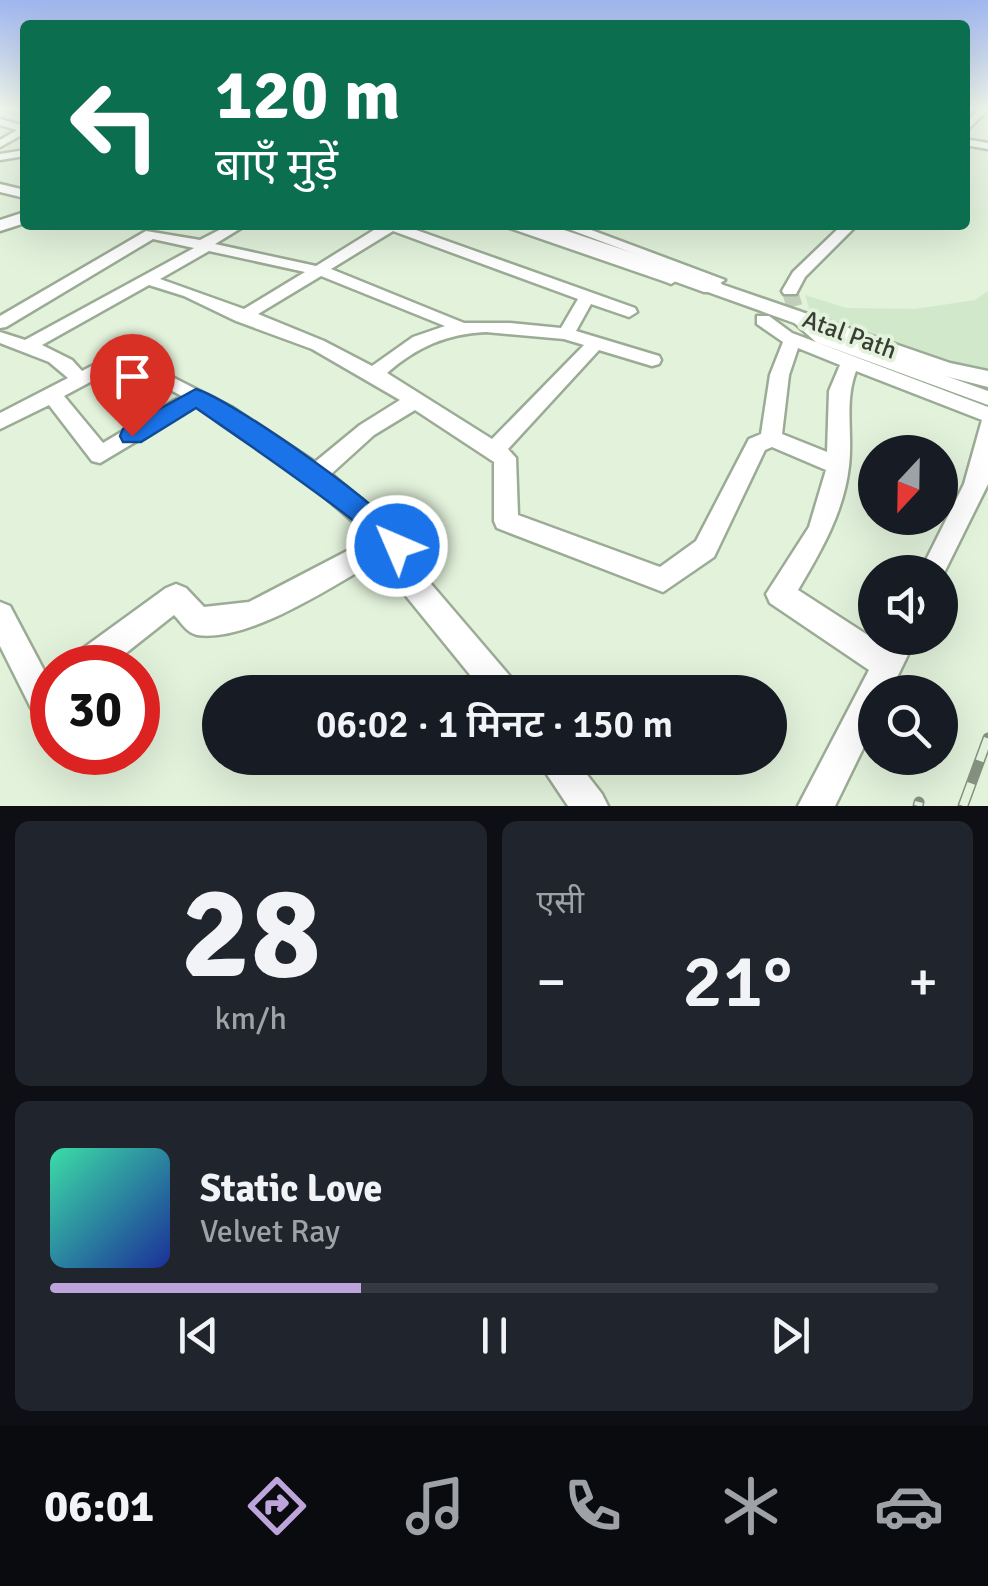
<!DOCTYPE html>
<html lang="hi">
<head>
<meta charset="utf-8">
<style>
	body { margin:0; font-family:Signika,"Noto Sans Devanagari",sans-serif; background:#20242c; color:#f1f3f6; height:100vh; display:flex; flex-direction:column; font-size:38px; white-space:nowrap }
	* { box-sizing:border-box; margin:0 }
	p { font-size:32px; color:#9ea1a6 }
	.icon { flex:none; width:55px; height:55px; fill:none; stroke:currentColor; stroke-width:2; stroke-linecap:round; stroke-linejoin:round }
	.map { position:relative; height:806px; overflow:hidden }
	.sheet { display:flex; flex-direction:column; gap:15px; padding:15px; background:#0d0f14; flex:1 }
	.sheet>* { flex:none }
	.hud { position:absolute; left:20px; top:20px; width:950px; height:210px; border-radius:10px; box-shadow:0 10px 40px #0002; background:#0b6e4f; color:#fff; overflow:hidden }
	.needle { width:65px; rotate:202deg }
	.tools { position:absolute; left:858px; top:435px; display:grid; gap:20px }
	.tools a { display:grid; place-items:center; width:100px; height:100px; border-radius:50%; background:#171b24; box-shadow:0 10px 40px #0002; font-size:50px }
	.speed { position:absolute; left:30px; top:645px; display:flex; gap:20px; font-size:50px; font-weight:700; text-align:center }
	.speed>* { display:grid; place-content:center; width:130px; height:130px; border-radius:50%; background:#171b24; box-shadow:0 10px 40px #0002; line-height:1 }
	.speed .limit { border:15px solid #d22; background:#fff; color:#111 }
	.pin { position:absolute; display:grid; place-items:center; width:85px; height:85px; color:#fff; margin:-102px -42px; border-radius:50% 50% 50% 0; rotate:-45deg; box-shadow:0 0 10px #0007 }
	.pin .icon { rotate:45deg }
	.me { position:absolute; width:110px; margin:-55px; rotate:315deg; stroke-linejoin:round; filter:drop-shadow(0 0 8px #0008) }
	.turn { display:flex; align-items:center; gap:35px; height:210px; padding:0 30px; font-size:45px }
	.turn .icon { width:130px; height:130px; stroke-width:2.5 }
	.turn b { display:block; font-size:70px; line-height:85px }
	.big { font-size:75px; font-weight:600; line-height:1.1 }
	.sheet .card { flex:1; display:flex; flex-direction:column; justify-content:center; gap:15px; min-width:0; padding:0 35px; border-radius:15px; background:#20242c }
	.sheet .dial { align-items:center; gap:0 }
	.dial b { font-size:130px; line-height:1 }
	.song { display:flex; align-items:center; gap:30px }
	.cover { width:120px; height:120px; border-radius:15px; background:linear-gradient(135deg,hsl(160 70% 55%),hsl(230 70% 35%)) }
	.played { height:10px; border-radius:5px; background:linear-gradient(90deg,#bda4db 35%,#363941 35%) }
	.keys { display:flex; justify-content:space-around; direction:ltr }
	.heat { display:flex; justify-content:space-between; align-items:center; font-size:55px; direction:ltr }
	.sheet .tiles { flex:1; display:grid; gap:15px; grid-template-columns:1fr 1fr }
	.card:last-child { grid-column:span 2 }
	.trip { position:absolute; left:202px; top:675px; width:585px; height:100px; border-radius:50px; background:#171b24; box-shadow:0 10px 40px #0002; font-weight:600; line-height:100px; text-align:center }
	.tab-bar { display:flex; height:160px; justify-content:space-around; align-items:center; background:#090b0e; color:#9ea1a6 }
	.tab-bar .icon { width:70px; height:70px }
	.tab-bar .on { color:#bda4db }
	.tab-bar b { font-size:45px; color:#f1f3f6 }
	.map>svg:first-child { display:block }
	.built { fill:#d2e8cb }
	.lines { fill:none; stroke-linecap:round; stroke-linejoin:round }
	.minor-tunnel { stroke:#c0ceba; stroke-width:16; stroke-dasharray:16 8; stroke-linecap:butt }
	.minor-casing { stroke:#9bab95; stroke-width:5 }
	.major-casing { stroke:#9bab95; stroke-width:5 }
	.highway-casing { stroke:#9bab95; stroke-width:5 }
	.minor { fill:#fff; fill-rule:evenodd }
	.major { fill:#fff; fill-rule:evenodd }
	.highway { fill:#fff; fill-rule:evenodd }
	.rail-casing { stroke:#869182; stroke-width:11 }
	.rail { stroke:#e2f2db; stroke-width:8; stroke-dasharray:24; stroke-linecap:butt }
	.route { fill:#1a73e8; stroke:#114b97; stroke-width:2.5 }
	.labels { text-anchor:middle; stroke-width:8; stroke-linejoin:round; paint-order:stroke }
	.street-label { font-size:25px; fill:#383e35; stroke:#e2f2db }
</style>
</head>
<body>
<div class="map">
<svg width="988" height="806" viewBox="0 0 988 806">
	<rect width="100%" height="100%" fill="#e2f2db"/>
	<path class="built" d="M988 291V390L824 332 814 324 805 295 846 308 915 309 975 300Z"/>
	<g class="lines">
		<path class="minor-tunnel" d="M790 291 798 319"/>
		<defs>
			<path id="minor" d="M980 108 988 110 965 132V123Z
				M0 119 25 126V133L0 147V140L17 130 0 125Z
				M965 139 988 143V149L965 145Z
				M25 150V156L0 160V154Z
				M0 184 25 190V198L0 192Z
				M229 225H246L215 244 316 266 382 225H402L635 308 637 312 629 317 591 304 576 331 659 356 661 360 659 364 652 366 599 350 508 449 516 458 518 515 660 567 696 541 749 439 761 434 770 375 783 342 757 324V316H769L792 333 988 407V484L940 581V572H920L964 484 982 420 856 371C844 403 853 433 849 466 844 512 821 551 798 590L883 645 887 638H916L890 692H875V724L835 806H798L869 670 770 603 766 594 809 527 826 470 772 447 765 450 714 557 663 592 497 528 494 521V462L415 410 374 435 331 474 400 532 426 578 514 681 518 692H484L406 596 387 555C340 581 251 643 197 635 187 633 181 622 174 615L107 668H67L71 657 166 588 176 584 186 588 204 607 249 602 372 538 294 470 197 405 100 463 92 461 49 405 0 429V413L68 378 49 362 0 343V332L25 340 194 248 153 239 6 327 0 328V316L146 231 200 240ZM393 231 578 299 561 328 510 323H464L331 269ZM209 251 305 272 244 309 160 279ZM321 276 445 326 413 337 372 366 324 341 258 314ZM149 285 184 296 236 321 312 349 400 400 360 425 315 462 233 408 127 354H115L82 371 72 360 42 345ZM486 332 564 339 584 345 492 439 387 373C417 347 446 334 486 332ZM798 348 840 365 829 391 827 452 782 434 789 375ZM122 365 182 396 103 443 64 396Z
				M501 225H521L679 279 671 284 666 282Z
				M558 225H578L725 280 717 285 712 283Z
				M842 225H857L805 277 796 294H784L782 291 793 272Z
				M798 314 828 334 988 391V405L816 342 790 319Z
				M0 602 10 606 47 676 52 674V708L42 713 31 708 0 646Z
				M536 758H574L602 794 608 806H568Z"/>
			<path id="major" d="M25 212V223L0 231V220Z
				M712 281 950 363 988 371V387L937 374 705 291 702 287Z"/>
			<path id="highway" d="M519 225H549L720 282 724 287 720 292H704Z"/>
		</defs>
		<use href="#minor" class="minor-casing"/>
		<use href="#major" class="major-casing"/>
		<use href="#highway" class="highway-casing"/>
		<use href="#minor" class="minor"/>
		<use href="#major" class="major"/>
		<use href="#highway" class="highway"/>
		<defs>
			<path id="rail" d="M918 806 919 802
				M963 806 988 738"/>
		</defs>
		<use href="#rail" class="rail-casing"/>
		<use href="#rail" class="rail"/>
	</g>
	<linearGradient id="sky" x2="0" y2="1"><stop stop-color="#9fb6ef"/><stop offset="0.49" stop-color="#f2f9ef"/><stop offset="1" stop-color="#f2f9ef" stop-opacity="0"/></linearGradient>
	<rect width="988" height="221" fill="url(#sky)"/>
	<path class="route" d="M196 389C231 399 396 514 411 546L407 555 397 559C377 552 367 530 350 518 300 479 248 444 196 408L141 442H123L120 436 123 429Z"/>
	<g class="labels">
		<g class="street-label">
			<text transform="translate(850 334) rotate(20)" y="9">Atal Path</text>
		</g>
	</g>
</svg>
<div class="tools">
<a><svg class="needle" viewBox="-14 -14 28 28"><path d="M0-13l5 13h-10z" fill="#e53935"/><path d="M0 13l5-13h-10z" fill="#9ea1a6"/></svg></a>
<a><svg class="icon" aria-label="sound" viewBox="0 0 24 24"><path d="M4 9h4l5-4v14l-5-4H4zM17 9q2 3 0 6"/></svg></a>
<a><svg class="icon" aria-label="search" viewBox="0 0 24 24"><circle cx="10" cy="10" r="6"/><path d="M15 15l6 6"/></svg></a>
</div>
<div class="speed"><div class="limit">30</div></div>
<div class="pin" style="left:132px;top:436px;background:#d93025"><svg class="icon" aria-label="arrive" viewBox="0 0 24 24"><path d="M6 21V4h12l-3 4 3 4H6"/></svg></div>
<svg class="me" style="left:397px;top:546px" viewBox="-20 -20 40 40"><circle r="17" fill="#1a73e8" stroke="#fff" stroke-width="3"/><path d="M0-11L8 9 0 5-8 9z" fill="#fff"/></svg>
<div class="trip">06:02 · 1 मिनट · 150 m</div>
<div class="hud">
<div class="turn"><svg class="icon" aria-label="left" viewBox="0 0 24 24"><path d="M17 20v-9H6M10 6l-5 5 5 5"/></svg><div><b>120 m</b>बाएँ मुड़ें</div></div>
</div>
</div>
<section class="sheet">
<div class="tiles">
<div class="card dial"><b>28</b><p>km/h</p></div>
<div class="card"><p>एसी</p>
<div class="heat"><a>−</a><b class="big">21°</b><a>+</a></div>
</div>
<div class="card">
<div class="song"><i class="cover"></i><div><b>Static Love</b><p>Velvet Ray</p></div></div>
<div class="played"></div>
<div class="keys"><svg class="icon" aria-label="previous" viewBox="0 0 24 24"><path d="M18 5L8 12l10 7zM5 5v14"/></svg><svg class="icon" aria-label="pause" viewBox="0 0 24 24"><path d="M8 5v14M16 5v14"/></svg><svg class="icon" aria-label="next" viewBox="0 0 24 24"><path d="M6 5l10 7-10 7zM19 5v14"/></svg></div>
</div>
</div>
</section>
<nav class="tab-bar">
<b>06:01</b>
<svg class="icon on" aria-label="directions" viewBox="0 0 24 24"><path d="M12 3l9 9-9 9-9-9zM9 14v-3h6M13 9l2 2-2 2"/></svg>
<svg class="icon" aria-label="music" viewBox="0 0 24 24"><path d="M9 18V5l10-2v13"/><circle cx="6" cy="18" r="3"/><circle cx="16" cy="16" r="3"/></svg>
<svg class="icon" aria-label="phone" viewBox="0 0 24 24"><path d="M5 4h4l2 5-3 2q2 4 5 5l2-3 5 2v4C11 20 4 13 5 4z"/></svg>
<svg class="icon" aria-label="climate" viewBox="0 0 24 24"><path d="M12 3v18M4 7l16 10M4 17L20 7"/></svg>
<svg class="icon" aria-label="car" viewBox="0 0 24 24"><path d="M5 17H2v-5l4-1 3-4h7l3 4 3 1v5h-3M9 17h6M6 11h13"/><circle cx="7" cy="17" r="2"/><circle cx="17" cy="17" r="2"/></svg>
</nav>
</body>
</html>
